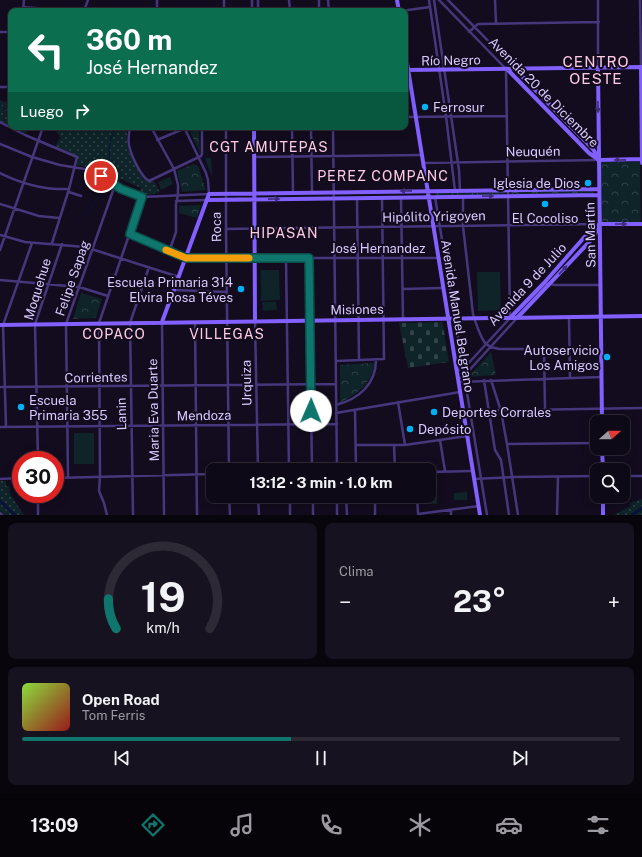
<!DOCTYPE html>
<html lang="es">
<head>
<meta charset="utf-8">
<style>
	body { margin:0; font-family:"Public Sans",sans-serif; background:#17121f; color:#f1f3f6; height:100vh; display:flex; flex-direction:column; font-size:15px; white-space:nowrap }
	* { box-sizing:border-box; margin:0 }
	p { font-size:13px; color:#9b9aa1 }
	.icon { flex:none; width:22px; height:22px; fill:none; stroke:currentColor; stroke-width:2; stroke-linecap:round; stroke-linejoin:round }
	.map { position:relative; height:515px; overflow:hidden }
	.side { display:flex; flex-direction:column; gap:8px; padding:8px; background:#08050c; flex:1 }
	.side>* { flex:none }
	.top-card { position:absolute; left:8px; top:8px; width:400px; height:122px; border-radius:8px; box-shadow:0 2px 10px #0003,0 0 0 1px #2e2a35; background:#0b6e4f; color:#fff; overflow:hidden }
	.needle { width:26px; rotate:69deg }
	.tools { position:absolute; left:590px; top:415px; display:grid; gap:8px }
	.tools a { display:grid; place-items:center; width:40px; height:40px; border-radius:8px; background:#0e0916; box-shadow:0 2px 10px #0003,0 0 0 1px #2e2a35; font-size:20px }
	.speed { position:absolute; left:12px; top:451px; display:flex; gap:8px; font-size:20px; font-weight:700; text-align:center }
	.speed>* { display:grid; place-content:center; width:52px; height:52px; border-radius:50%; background:#0e0916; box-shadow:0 2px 10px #0003,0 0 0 1px #2e2a35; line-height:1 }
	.speed .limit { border:6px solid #d22; background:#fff; color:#111 }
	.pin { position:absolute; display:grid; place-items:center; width:34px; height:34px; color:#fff; margin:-17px; border:2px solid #fff; border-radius:50%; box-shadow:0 1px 4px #0007 }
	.me { position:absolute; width:44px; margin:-22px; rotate:1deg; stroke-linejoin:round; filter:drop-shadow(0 0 3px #0008) }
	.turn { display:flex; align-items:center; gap:14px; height:84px; padding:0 12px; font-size:18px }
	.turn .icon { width:52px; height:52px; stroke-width:2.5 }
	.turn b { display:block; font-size:28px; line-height:34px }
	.then { display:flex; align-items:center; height:38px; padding:0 12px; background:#0003; gap:8px; font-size:15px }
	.big { font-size:30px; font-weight:700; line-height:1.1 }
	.side .card { flex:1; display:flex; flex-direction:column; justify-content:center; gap:6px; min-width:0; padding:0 14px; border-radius:8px; background:#17121f }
	.side .dial { align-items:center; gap:0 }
	.dial svg { height:104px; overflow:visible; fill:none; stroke:#2e2a35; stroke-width:7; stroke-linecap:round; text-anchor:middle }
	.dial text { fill:#f1f3f6; stroke:none }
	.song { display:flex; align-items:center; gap:12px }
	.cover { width:48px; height:48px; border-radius:6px; background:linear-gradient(135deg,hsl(90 70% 55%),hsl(0 70% 35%)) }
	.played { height:4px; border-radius:2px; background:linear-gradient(90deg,#0f766e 45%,#2e2a35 45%) }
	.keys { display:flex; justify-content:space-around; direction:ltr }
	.heat { display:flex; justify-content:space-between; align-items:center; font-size:22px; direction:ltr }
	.side .tiles { flex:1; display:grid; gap:8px; grid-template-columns:1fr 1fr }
	.card:last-child { grid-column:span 2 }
	.trip { position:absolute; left:206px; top:463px; width:230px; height:40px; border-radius:8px; background:#0e0916; box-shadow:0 2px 10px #0003,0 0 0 1px #2e2a35; font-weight:700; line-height:40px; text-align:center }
	.dock { display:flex; height:64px; justify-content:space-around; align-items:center; background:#060409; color:#9b9aa1 }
	.dock .icon { width:28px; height:28px }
	.dock .active { color:#0f766e }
	.dock b { font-size:18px; color:#f1f3f6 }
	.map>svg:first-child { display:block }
	.grass { fill:url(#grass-dots) }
	.cemetery { fill:url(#cemetery-stones) }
	.park { fill:url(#park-crowns) }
	.pitch { fill:#0f2428 }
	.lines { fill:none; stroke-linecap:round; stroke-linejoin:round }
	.stream { stroke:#09123a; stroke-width:1 }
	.canal { stroke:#09123a; stroke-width:3 }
	.street { stroke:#46377d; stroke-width:2.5 }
	.secondary { stroke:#8160ff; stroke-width:4 }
	.oneway { fill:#3e2e78 }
	.route-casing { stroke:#0a4d48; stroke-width:10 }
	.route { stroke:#0f766e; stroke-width:7 }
	.slow { stroke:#f59e0b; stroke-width:7 }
	.poi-dot { fill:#00b0f4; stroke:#120c1e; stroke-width:1.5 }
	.labels { text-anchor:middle; stroke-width:4; stroke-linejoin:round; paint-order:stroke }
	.street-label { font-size:13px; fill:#d9c9ff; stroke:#120c1e }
	.poi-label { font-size:13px; fill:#d9c9ff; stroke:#120c1e; text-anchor:start }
	.neighbourhood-label { font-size:14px; letter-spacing:1px; fill:#ffcbe3; stroke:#120c1e }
	.quarter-label { font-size:15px; letter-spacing:1px; fill:#ffcbe3; stroke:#120c1e }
</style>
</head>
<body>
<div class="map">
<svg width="642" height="515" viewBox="0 0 642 515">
	<defs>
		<pattern id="grass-dots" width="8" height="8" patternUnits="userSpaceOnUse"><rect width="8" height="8" fill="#0f2428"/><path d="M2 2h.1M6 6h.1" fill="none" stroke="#314248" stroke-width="1.8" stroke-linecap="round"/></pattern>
		<pattern id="cemetery-stones" width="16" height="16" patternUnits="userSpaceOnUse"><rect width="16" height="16" fill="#0f2428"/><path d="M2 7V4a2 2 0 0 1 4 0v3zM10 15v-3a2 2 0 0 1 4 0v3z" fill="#314248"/></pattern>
		<pattern id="park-crowns" width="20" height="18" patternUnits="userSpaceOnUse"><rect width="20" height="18" fill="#0f2428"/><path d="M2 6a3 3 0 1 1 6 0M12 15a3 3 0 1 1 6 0" fill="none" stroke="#314248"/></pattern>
	</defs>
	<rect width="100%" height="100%" fill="#120c1e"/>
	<path class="grass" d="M0 100 7 103H11V127H29L26 134 0 123Z
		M46 127H128C127 134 126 140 128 147 130 156 140 175 146 181H154L160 192C153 194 146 197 140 193L141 188 121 179 118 185 96 169 77 165 78 156 55 147 60 138C58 131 53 128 46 127Z
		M0 481H6V486H9L10 494 24 515H4L0 511Z
		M642 499V515H614L631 506 630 503Z"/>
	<path class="cemetery" d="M442 322 443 325 449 362 408 368 399 323Z"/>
	<path class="park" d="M199 130 200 153 190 132Z
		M205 158H211L212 177Z
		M601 162H640L641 222H602Z
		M193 164 198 166 206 190 182 192 177 171Z
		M593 190V194L511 195V191Z
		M505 192V195L436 196 435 193Z
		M201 205 197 218 179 213V206Z
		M81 293 102 299 96 318 73 319Z
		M491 352 496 375 468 377Z
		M374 363C373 383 357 394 340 403V365Z"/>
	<path class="pitch" d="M170 177 173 184 161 190 158 182Z
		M261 270H279L280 300 261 301Z
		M477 272H500L501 310 478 311Z
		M262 302H276L277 310 263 311Z
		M74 433H94V464H74Z
		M467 492V500H454V493Z
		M424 497H437V504H424Z"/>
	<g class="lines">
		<path class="stream" d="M147 11 148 8 156 1
			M0 105 11 114
			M104 127 114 129
			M105 177 110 163 109 149 111 138 116 127
			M77 220C91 211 100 196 104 180
			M556 272 590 236
			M517 314 534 296"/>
		<path class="canal" d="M0 501 15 515
			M632 515 642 508"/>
		<path class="street" d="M224 0V11
			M289 0 290 11
			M319 0V11
			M328 0 329 11
			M429 0 446 116 455 191
			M434 0 459 170 460 191
			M439 0 506 69 510 318 465 367 463 369 457 370
			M448 0 515 68
			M495 0 496 23
			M640 0 641 67
			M23 7 73 11
			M23 11 24 0
			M84 11 88 0
			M157 11V0
			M207 11 224 10
			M252 11V0
			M258 11V0
			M401 11 430 7
			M0 32H11
			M469 32 478 24 599 22
			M598 67V0
			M0 87H11
			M405 117 507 116
			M0 122 25 135 77 157 69 189 52 243
			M130 127C129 134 127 142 130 149 132 157 142 178 149 181L201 156 202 154V127
			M151 127 174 169 178 185V195L176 204V232L169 252
			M226 127V229L229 470
			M292 127 293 193
			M311 127 312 193
			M333 127 337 470
			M157 140 188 127
			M0 144 32 157 60 165 91 170 121 189 142 197 209 194 208 180 206 173 184 127
			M254 157 422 155
			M424 163 598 160
			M0 173C22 184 45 190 69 189
			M69 192 81 196
			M435 197 487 515
			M463 197V226L473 314C475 321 481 339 486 344 490 347 494 348 499 349H554
			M357 198 359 360
			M401 198 403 319
			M176 201 207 200
			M0 204 39 216 59 218
			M226 229 599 224
			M130 234 186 258H439
			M0 235 25 242 85 247 179 277
			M0 250 43 127
			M309 258 312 470
			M286 259 289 470
			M0 280 79 287 108 296
			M544 283 555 285H600
			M403 289 443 288
			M174 290 227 292
			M569 318 570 378
			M255 321 258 470
			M162 322 164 515
			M195 322 197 515
			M544 349 545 410
			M336 361 384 359 382 198
			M458 379 464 376 517 318
			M484 380 495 450 501 460 509 515
			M491 380 501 411 507 444 518 515
			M459 382 602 377
			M0 387 336 384
			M398 402 405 445
			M336 405C359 399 376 384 376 360
			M355 410 356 470
			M463 411 642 408
			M336 413 460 392
			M0 427 337 424
			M6 427 3 325 32 243
			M440 440 445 471
			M508 444 597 443
			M356 445H405L467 436
			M394 445 395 470
			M38 460 35 324 62 244
			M429 472 472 471
			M623 476H642
			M68 477 66 324 115 185
			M55 478 213 474
			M0 479 21 478
			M474 479 513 477 597 476
			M38 494V515
			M229 496 230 515
			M258 496 259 515
			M290 496V515
			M313 496V515
			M337 496V515
			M346 496 347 515
			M375 496V515
			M417 496 418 513
			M375 500H417
			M451 510V515
			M0 513 2 515
			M418 514 479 506
			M107 515 104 503 99 491 100 477 99 323 142 197
			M133 515 130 323 149 267
			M557 515 558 477"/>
		<path class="secondary" d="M397 0 399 11
			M405 50 480 515
			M641 67 642 163
			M598 68 602 422
			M507 69 589 153 599 160
			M515 69 593 149 598 158
			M405 70 642 67
			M254 127 255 321
			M599 160 642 159
			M207 200 599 195
			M600 224H642
			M510 318 544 283 588 233 600 224
			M517 318 593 238 599 226
			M162 322 209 194 599 189
			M0 325 642 316
			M602 448 603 470
			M603 496V515"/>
	</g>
	<defs><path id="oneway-solid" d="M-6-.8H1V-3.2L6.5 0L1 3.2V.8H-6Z"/></defs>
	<g class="oneway">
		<use href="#oneway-solid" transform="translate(598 107) rotate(89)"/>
		<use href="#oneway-solid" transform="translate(620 160) rotate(179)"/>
		<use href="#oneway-solid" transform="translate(406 191) rotate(179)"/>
		<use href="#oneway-solid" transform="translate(488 196) rotate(-1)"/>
		<use href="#oneway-solid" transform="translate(274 199) rotate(-1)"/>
		<use href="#oneway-solid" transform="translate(621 224)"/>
		<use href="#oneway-solid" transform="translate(563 270) rotate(-47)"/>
	</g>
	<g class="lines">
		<defs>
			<path id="route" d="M101 176 121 189 142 197 130 234 186 258H309L311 411"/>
		</defs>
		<use href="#route" class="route-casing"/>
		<use href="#route" class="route"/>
		<path class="slow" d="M166 250 186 258H249"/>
	</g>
	<g class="poi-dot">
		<circle cx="425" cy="107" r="4"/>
		<circle cx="588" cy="183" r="4"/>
		<circle cx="545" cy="204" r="4"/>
		<circle cx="241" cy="289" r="4"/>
		<circle cx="607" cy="357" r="4"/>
		<circle cx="21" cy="407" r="4"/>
		<circle cx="434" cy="412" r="4"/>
		<circle cx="410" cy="429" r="4"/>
	</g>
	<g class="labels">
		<g class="street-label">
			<text transform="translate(451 60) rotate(-1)" y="5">Río Negro</text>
			<text transform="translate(544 92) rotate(45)" y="5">Avenida 20 de Diciembre</text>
			<text transform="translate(533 151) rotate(-1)" y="5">Neuquén</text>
			<text transform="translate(434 216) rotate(-1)" y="5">Hipólito Yrigoyen</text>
			<text transform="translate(216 227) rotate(-91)" y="5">Roca</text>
			<text transform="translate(590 235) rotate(-91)" y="5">San Martín</text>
			<text x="378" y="253">José Hernandez</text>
			<text transform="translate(72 278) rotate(-71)" y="5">Felipe Sapag</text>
			<text transform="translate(527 284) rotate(-47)" y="5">Avenida 9 de Julio</text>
			<text transform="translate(37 289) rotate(-73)" y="5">Moquehue</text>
			<text transform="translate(357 309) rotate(-1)" y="5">Misiones</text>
			<text transform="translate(458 316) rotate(81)" y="5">Avenida Manuel Belgrano</text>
			<text transform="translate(96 377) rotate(-1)" y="5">Corrientes</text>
			<text transform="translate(246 383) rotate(-91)" y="5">Urquiza</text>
			<text transform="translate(153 410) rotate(-91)" y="5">Maria Eva Duarte</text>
			<text transform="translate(121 414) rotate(-91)" y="5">Lanin</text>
			<text transform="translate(204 415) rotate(-1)" y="5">Mendoza</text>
		</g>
		<g class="poi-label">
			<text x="433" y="112">Ferrosur</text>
			<text x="580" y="188" text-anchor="end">Iglesia de Dios</text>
			<text x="545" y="223" text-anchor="middle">El Cocoliso</text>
			<text x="233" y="287" text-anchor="end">Escuela Primaria 314<tspan x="233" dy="15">Elvira Rosa Téves</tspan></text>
			<text x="599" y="355" text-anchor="end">Autoservicio<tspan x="599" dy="15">Los Amigos</tspan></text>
			<text x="29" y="405">Escuela<tspan x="29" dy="15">Primaria 355</tspan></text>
			<text x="442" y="417">Deportes Corrales</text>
			<text x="418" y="434">Depósito</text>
		</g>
		<g class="neighbourhood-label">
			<text x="269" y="152">CGT AMUTEPAS</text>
			<text x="383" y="181">PEREZ COMPANC</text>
			<text x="284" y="238">HIPASAN</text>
			<text x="114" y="339">COPACO</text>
			<text x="227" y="339">VILLEGAS</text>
		</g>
		<g class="quarter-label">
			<text x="596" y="67">CENTRO<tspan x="596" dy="17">OESTE</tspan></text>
		</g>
	</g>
</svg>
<div class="tools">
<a><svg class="needle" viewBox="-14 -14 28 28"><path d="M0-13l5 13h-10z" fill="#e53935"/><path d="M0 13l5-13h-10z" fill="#9b9aa1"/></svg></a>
<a><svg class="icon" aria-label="search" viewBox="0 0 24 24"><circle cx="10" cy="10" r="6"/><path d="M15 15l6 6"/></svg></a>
</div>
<div class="speed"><div class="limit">30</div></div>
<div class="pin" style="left:101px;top:176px;background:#d93025"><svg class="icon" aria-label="arrive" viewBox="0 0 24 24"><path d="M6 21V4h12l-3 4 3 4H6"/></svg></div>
<svg class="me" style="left:311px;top:411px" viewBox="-20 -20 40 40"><circle r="19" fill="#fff"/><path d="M0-13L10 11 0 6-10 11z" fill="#0f766e"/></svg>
<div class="trip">13:12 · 3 min · 1.0 km</div>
<div class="top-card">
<div class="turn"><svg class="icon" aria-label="left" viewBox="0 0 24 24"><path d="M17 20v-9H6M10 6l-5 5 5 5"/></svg><div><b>360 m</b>José Hernandez</div></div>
<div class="then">Luego<svg class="icon" aria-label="right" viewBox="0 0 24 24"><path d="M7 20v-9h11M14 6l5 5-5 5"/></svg></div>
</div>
</div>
<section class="side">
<div class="tiles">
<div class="card dial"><svg viewBox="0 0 100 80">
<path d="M14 69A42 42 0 1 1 86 69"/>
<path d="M14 69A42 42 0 0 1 8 46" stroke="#0f766e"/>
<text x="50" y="56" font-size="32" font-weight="700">19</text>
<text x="50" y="72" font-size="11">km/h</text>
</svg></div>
<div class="card"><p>Clima</p>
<div class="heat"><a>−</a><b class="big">23°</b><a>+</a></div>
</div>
<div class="card">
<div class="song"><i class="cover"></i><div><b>Open Road</b><p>Tom Ferris</p></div></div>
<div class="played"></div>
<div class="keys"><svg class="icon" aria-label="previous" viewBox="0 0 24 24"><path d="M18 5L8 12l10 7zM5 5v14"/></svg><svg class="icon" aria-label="pause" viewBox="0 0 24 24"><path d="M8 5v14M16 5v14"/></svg><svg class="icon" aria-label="next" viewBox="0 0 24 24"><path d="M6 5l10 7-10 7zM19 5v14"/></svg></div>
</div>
</div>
</section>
<nav class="dock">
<b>13:09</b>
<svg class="icon active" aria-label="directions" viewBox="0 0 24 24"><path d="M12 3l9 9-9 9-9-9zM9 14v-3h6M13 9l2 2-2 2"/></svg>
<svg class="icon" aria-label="music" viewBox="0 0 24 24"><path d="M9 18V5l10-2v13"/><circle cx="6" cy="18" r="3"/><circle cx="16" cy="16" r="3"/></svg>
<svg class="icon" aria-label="phone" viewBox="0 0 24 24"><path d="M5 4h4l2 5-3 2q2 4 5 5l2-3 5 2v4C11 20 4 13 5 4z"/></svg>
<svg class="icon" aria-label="climate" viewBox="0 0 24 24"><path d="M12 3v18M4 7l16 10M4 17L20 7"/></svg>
<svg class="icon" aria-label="car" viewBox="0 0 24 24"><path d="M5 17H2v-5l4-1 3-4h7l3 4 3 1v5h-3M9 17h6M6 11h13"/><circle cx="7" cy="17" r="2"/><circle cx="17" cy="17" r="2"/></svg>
<svg class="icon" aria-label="filters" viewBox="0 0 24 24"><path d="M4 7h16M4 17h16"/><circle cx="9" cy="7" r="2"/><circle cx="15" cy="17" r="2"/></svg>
</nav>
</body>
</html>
